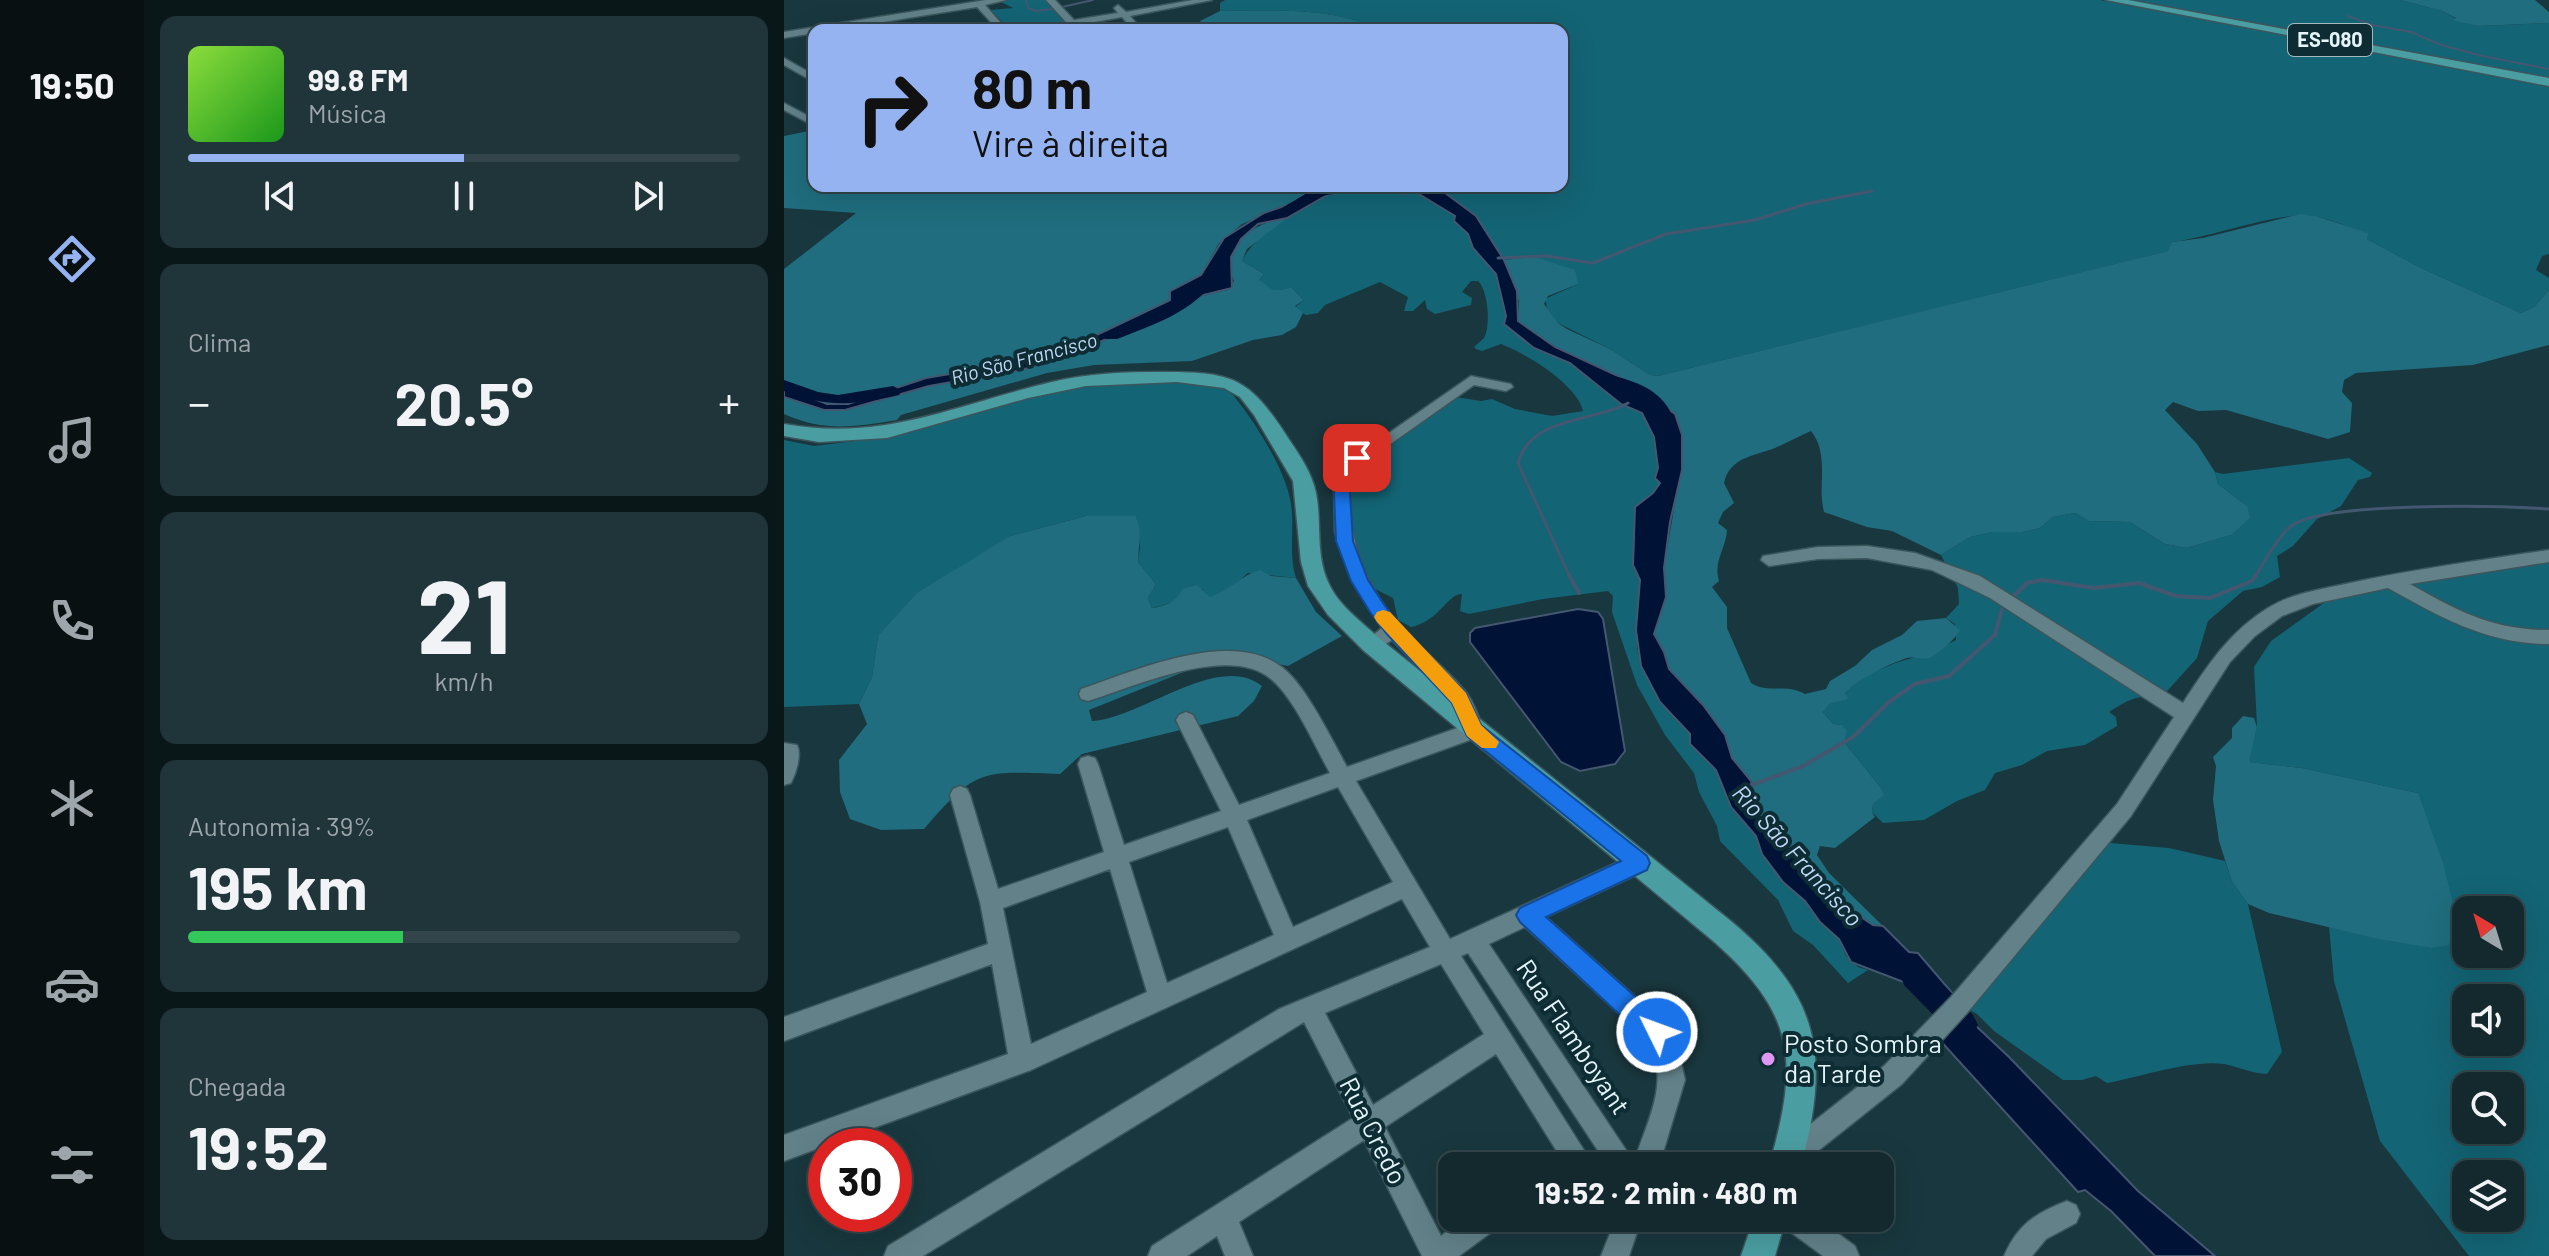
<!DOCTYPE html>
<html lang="pt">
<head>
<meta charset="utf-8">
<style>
	body { margin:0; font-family:Barlow,sans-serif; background:#20353a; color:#f1f3f6; height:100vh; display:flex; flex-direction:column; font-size:30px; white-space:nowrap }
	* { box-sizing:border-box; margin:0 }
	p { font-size:26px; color:#9da6aa }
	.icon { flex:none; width:44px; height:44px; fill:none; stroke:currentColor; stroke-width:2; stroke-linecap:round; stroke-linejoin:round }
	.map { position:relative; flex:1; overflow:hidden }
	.side { display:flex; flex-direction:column; gap:16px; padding:16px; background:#0a1719; width:640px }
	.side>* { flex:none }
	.banner { position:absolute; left:24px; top:24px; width:760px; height:168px; border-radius:16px; box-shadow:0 8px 32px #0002,0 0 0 2px #32454a; background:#95b2f1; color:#111; overflow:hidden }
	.needle { width:52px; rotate:322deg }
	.controls { position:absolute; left:1668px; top:896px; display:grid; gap:16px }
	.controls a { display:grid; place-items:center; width:72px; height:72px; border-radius:16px; background:#13292e; box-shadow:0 8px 32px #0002,0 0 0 2px #32454a; font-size:40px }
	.speed { position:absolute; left:24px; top:1128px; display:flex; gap:16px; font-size:40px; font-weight:700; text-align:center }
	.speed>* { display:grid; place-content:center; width:104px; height:104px; border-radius:50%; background:#13292e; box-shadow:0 8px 32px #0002,0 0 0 2px #32454a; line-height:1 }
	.speed .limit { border:12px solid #d22; background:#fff; color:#111 }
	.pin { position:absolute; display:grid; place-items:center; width:68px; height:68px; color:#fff; margin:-34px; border-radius:16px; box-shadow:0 4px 12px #0006 }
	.me { position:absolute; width:88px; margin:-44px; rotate:312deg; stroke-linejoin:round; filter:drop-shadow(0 0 6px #0008) }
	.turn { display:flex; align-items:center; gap:28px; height:168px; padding:0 32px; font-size:36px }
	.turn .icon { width:104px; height:104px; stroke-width:2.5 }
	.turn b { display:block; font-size:56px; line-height:68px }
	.big { font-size:60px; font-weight:700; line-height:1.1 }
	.side .widget { flex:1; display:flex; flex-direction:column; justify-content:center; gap:12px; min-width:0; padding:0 28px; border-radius:16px; background:#20353a }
	.side .dial { align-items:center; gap:0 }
	.dial b { font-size:104px; line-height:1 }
	.song { display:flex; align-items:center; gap:24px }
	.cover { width:96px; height:96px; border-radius:12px; background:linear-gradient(135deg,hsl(90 70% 55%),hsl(120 70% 35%)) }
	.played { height:8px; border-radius:4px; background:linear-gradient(90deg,#95b2f1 50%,#32454a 50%) }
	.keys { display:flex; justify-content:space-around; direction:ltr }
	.heat { display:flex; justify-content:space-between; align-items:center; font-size:44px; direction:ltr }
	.charge { height:12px; border-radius:6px; background:linear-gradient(90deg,#34c759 39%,#32454a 0) }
	.trip { position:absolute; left:654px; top:1152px; width:456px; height:80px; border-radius:16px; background:#13292e; box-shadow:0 8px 32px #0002,0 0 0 2px #32454a; font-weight:700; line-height:80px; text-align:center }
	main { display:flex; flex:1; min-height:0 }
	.menu { display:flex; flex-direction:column; width:144px; justify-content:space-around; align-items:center; background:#081012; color:#9da6aa }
	.menu .icon { width:56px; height:56px }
	.menu .on { color:#95b2f1 }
	.menu b { font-size:36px; color:#f1f3f6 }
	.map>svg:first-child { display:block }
	.green { fill:#136475; fill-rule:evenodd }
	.forest { fill:#1f6d7e }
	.water { fill:#001337; stroke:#445771; stroke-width:2 }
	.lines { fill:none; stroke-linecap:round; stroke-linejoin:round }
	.stream-far2 { stroke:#445771; stroke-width:2 }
	.stream-far1 { stroke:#445771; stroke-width:3 }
	.stream { stroke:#445771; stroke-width:4 }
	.river { fill:#001337; fill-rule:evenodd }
	.minor-casing { stroke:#3b565c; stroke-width:3 }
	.major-casing { stroke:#3b565c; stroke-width:3 }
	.minor { fill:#628189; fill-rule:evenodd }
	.major { fill:#4a9ea2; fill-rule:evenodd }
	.route { fill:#1a73e8; stroke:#114b97; stroke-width:2 }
	.slow { fill:#f59e0b }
	.poi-dot { fill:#de98f2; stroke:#0e2c34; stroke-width:3 }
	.labels { text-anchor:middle; stroke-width:8; stroke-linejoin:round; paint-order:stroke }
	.shield { fill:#0e2c34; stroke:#a4b9be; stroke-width:2 }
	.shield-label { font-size:20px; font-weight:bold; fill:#e4f5f9 }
	.far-water-label { font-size:20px; font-style:italic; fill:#c0d7f6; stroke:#0e2c34 }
	.water-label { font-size:24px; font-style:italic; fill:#c0d7f6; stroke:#0e2c34 }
	.near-street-label { font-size:26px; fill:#e4f5f9; stroke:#0e2c34 }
	.near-poi-label { font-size:26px; fill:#e4f5f9; stroke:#0e2c34; text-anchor:start }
</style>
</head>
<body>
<main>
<nav class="menu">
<b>19:50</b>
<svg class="icon on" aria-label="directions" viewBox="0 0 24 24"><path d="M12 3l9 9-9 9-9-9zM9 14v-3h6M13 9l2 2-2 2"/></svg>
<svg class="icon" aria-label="music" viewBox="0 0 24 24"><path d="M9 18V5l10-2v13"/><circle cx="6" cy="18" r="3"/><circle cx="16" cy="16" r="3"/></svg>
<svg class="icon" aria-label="phone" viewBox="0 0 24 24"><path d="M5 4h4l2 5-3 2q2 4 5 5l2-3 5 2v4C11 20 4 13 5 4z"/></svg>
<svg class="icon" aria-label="climate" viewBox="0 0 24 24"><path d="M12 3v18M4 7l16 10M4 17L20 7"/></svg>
<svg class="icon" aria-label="car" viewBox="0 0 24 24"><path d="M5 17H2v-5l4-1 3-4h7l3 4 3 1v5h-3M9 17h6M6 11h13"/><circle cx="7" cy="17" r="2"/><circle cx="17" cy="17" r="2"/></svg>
<svg class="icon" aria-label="filters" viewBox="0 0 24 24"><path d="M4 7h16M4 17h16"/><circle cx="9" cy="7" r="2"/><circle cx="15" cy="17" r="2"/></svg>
</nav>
<section class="side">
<div class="widget">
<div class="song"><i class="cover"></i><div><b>99.8 FM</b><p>Música</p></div></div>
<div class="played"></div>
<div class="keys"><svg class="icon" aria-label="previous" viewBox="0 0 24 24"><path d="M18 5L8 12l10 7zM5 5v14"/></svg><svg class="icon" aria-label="pause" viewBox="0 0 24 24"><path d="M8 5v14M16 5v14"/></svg><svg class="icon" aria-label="next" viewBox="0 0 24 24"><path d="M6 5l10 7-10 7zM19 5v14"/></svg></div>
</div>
<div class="widget"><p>Clima</p>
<div class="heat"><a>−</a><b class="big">20.5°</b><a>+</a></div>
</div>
<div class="widget dial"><b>21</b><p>km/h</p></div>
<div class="widget"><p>Autonomia · 39%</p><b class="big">195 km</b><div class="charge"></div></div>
<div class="widget"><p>Chegada</p><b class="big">19:52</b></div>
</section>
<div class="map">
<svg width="1765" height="1256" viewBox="0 0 1765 1256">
	<rect width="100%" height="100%" fill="#19373e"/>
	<path class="green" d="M213 0H261L284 24 252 30H226L207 10 229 8Z
		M441 0H1316L1765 84V254L1758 256 1752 270 1765 278V290L1750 307 1737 313 1637 268 1583 239V233C1568 229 1544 218 1530 216 1494 211 1429 237 1388 242L1385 251 874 376 866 375 826 349 774 323 764 312 761 299 794 284 751 257 720 260 692 216 653 187 778 186V30H592C553 6 480 11 436 11V3Z
		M1336 0H1616L1658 11 1673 19 1670 20 1694 26 1765 23V80Z
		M592 190 622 194 630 191 671 216 686 237 689 248 712 274 722 316 721 324 750 348 786 363 837 404 858 413 864 422 870 437 876 483 869 493 851 507 849 565 856 580 853 648 859 671 872 694 907 734 906 744 932 770 947 807 972 836 978 854 999 882 1021 901 1036 922 1055 939 1062 956 1074 967 1084 970 1064 983 1029 945 1009 931 994 900 936 841 933 826 915 792 910 773 881 735 853 685 828 612 829 596 824 591 759 599 685 614 676 611 678 594C663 594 656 621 627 627L614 620 609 598 583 585 564 521 565 486 572 466 671 397 697 401 708 399 731 409 768 416 799 411C793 384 741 353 717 344L698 351 692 349 690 347C692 345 698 340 700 338 707 325 704 290 694 281H687L678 292 688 298 687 305 651 314 643 309 641 300 629 311H620L624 297 596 282 541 305 534 313 522 315 510 308 520 300 507 287C492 292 486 293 475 280L480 274 458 261C469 236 520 201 547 194 562 190 577 190 592 190Z
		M408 381 439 388 449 395C471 422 502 470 507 504 511 530 504 553 512 578L464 573 441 593 425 598 418 589C401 595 386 605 368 608L364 598 372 584 354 562 356 547 352 516H302L226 536 94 636 88 677 75 704 0 707V440L30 446 104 437 286 385Z
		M1565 458 1588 473 1586 477 1574 480 1557 506 1533 519 1509 546 1493 556 1496 577 1478 587 1459 591 1424 621 1413 658 1375 700C1354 692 1343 701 1325 712L1332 717 1333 726 1301 745 1263 751 1238 765 1211 773 1201 790 1173 801 1140 820 1099 823 1088 812 1089 804 1099 795 1097 788 1060 742 1058 725 1049 724 1039 712 1046 704 1064 699 1061 693C1085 671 1119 657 1152 654L1158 647 1172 640 1171 624 1162 618 1175 604 1174 588 1157 555 1186 537 1209 532H1238L1256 528 1269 517 1291 513 1305 521 1346 522 1381 544 1403 548 1447 535 1463 506 1434 484 1431 472 1439 474Z
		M1765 558V1256H1685L1596 1141 1550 981 1545 927 1647 948 1634 793 1518 768 1464 762 1473 727 1470 667 1487 641 1548 597ZM1682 910H1726V954H1682ZM1682 998H1726V1042H1682ZM1682 1086H1726V1130H1682ZM1682 1174H1726V1218H1682Z
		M1326 843 1385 848 1441 861 1448 882 1464 904 1498 1052 1483 1074C1467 1073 1455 1067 1440 1064 1409 1059 1355 1077 1323 1083L1312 1076 1298 1080H1279L1210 1031 1193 1014 1176 1005 1283 883Z"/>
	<path class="forest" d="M1616 0H1751L1765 12V23L1694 26 1671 21 1669 20 1672 18 1658 11Z
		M436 11C480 11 554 6 592 30H425L416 21Z
		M25 131H30V186H564L506 203 458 224 435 243 417 275 386 299 350 319 281 348 243 361 142 378 64 404H43L0 387V269L72 213 0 208V136Z
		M1516 214 1532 216 1584 233 1583 239 1637 268 1737 313 1750 307 1765 290V345L1689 365 1572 373 1560 380 1558 392 1568 403 1566 432 1544 439 1442 410 1414 411 1389 402 1381 410 1413 444 1431 472 1434 484 1463 506 1466 518 1447 535 1403 548 1381 544 1346 522 1305 521 1291 513 1269 517 1256 528 1238 532H1209L1186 537 1157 555 1108 531 1083 527 1040 512C1033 485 1046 455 1027 431 1015 436 1003 443 991 448 970 456 946 457 940 483L950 503 939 512 934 523 943 530C942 549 929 561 935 581L928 587 943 607V628L967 683C984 694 1002 683 1021 694L1042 689 1046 681 1071 666 1088 650 1118 635 1133 621 1162 618 1176 630C1173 637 1153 656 1145 658 1137 660 1129 655 1120 659 1100 666 1076 679 1061 693L1065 699 1046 704 1039 712 1049 724 1058 725 1063 730 1060 742 1097 788 1100 795 1089 804 1088 812 1091 817 1051 848 1036 846 1033 855 1045 873 1099 926 1089 925 1068 911 977 818 967 781 948 758 941 735 919 705 885 669 880 652 870 634 882 597 880 568 892 497 891 414 834 376 771 347 734 321 735 301 720 260 751 257 791 270 794 284 764 296 760 304 774 323 783 329 826 349 866 375 874 376 1384 251 1388 242 1419 238Z
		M503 218 463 249 458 261 480 274 475 280C489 290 489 293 507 287L520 300 511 306 519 313 512 327 498 335 469 340 408 361 310 365 263 373 117 415 113 420C71 427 40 432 0 414V397L40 410H61L145 386 237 370 287 354 351 327 395 301 444 290 450 281C435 245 472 221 503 218Z
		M302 516H352L356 531 354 562 372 584 364 598 368 608C381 606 393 602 398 589L413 585 426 597C445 591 457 575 476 570L487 576 512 578 532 612 558 636 504 666 477 661H427L305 710 308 721C358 718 434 651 478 686L470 701 454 716 298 754 276 774C198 771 192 768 140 829L97 830 66 819 56 792 55 760 83 724 75 704 88 677 94 636 133 593 226 536Z
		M1459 716 1470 718 1473 727 1465 762 1518 768 1634 793 1659 863 1671 911 1665 945 1647 948 1590 938 1485 913 1464 904 1448 882 1435 841 1429 800 1432 766 1429 757 1448 738V728Z"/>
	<path class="water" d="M634 186 653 187 692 216 720 260 733 291 734 321 771 347 834 376 891 414 898 435V470L886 522 880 568 882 597 870 634 880 652 885 669 919 705 941 735 948 758 967 781 977 818 1068 911 1089 925 1099 926 1125 952 1134 953 1169 994 1164 999 1067 962 1055 939 1036 922 1021 901 999 882 978 854 972 836 947 807 932 770 906 744V734L876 702 857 666 852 630 856 580 849 565 851 507 869 493 876 483 871 478 874 468 870 437 858 413 837 404 786 363 750 348 720 324 722 316 712 274 689 248 684 234 670 221 671 216 630 191 622 194 592 190 545 194 503 218 474 224 457 239 447 257 448 288 395 301 351 327 287 354 237 370 145 386 61 410H40L0 397V387L43 404H64L142 378 243 361 300 341 386 300V291L417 275 440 238 480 213 557 187Z
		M794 609 814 612 819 619 841 751 831 764 796 771 777 762 686 642V633L691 628Z
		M1173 1008 1226 1058 1354 1191 1431 1256H1371L1327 1211 1301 1190 1294 1192 1152 1036Z"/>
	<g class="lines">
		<path class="stream-far2" d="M242 0 244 8 252 11 269 9
			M278 7 309 0
			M1564 16 1588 25 1627 32 1657 45 1698 56 1765 69"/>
		<path class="stream-far1" d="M714 258 763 256 809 263 882 234 971 220 1022 204 1088 191
			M786 577 734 463C747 416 808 423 844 403
			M1471 577C1479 564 1496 533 1507 526 1542 501 1717 506 1765 509"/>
		<path class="stream" d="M785 575 795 593
			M1227 599 1243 583 1258 580 1310 588 1355 583 1392 596 1426 598 1468 581 1472 575
			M965 786 1019 766 1069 737 1105 702 1131 684 1165 676 1211 635 1218 609"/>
		<path class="river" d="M551 186H585C572 196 551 191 536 197 522 203 510 216 495 214L493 211 528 190Z
			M424 274 432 279C409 312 369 325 333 339H321L319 335 389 302Z
			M830 376C863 384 887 397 893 432L891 436H877L867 406 853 396 824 385 821 381Z
			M0 380 34 392 54 395 109 386 118 391 115 395C74 405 41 408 0 391Z
			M1130 961 1140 965 1189 1015 1194 1025 1189 1035 1179 1040 1169 1035 1120 985 1116 975 1120 965Z"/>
		<defs>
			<path id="minor" d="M202 0H222L201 5 223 30H214L193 7 49 30H30V33L0 38V32Z
				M262 0H271L290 20 334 13 330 8 334 5 342 12 409 0H428L346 16 358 30H349L338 17 294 25 298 30H289L286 26 246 30 282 22Z
				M0 58 30 75V82L0 65Z
				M0 103 30 119V126L0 110Z
				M687 376 727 384 729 387 722 391 690 385 571 469C557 526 578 581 615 625 635 648 661 667 681 691 690 701 694 717 700 730L697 736 572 781 666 939 847 856 855 853 863 856 866 863 863 870 762 917 882 1024 894 1048 901 1080 875 1166H824L684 953 677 956 810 1166H759L763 1157 772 1150 712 1054 601 1127 657 1236 681 1218H716L713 1228 675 1256H638L580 1140 455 1222 469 1256H441L433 1236 403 1256H364L368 1246 569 1118 520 1022 139 1256H100L104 1246 495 1009 646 947 618 899 247 1070 0 1161V1135L224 1054 208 964 0 1041V1017L204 944 196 902 166 795 169 789 176 786 183 789 186 795 214 889 320 852 294 764 297 758 304 756 311 758 314 764 340 845 437 811 392 720 395 715 402 712 409 715 455 805 546 773C530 745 511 699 487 679 446 643 349 687 304 701L297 699 295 694 297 689C351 671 448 627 499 668 522 686 548 740 563 767L679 726 668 702 608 640 593 649H581L578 644 598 628 565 574 551 532 550 489 556 467ZM554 787 609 882 509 927 463 820ZM444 827 490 935 383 983 345 862ZM326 869 363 992 247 1044 219 908ZM741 927 864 1040C887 1081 863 1121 850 1162L705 944ZM657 964 700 1034 589 1105 541 1013Z
				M1083 546 1131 553 1196 576 1399 703C1423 666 1446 631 1484 608 1508 593 1539 589 1566 583 1632 569 1698 560 1765 550V562L1626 584C1674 611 1708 630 1765 630V644C1703 644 1656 617 1604 588L1529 604 1498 616 1471 636 1446 662 1347 816 1183 1013 1118 1084 1015 1166H994L991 1158 995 1149 1100 1066 1167 997 1333 804 1390 717 1206 598 1148 570 1083 558 1034 559 985 566 977 560 979 556 1034 547Z
				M0 743 13 745C18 755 12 773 7 783L0 785Z
				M1283 1201 1292 1205 1296 1214 1292 1223 1262 1239 1248 1256H1220C1234 1224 1252 1213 1283 1201Z
				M832 1218H858L845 1256H817Z
				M998 1218H1033L1071 1246 1075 1256H1039L1001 1228Z"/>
			<path id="major" d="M1322 0H1344L1765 78V86Z
				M378 372C449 372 465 377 504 438 515 454 528 473 532 493 538 523 531 555 545 584 555 606 578 622 595 638L948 922C1037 997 1046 1057 1017 1166H985C1015 1062 1013 1014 928 940L579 650 544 615 524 586 517 562 509 481 470 415 456 397 440 388 393 382 302 386 244 398 103 438 35 442 0 436V424C101 442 173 404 268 382 304 373 341 372 378 372Z
				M970 1218H1002L991 1256H957Z"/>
		</defs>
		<use href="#minor" class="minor-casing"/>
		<use href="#major" class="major-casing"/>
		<use href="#minor" class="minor"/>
		<use href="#major" class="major"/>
	</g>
	<path class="route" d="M573 453 581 458 571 469 566 493 569 541 584 580 599 603 615 625 682 693 697 725 863 856 866 863 863 870 762 917 881 1023 885 1032 881 1041 873 1044 864 1041 736 922 732 915 736 908 837 861 683 736 668 703 603 634 586 612 567 581 552 541 550 493 556 467Z"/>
	<path class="slow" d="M599 610 606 612 682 693 697 725 715 742 712 748H698L683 736 668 703 593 622 590 617 593 612Z"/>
	<circle class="poi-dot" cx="984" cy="1059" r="8"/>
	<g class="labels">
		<rect class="shield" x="1504" y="24" width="84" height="32" rx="6"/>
		<g class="shield-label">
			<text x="1546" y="47">ES-080</text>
		</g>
		<g class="far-water-label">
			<text transform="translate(240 359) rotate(-15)" y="7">Rio São Francisco</text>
		</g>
		<g class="water-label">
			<text transform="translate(1013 856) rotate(48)" y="8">Rio São Francisco</text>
		</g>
		<g class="near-street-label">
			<text transform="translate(789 1037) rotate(56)" y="9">Rua Flamboyant</text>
			<text transform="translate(589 1131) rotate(63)" y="9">Rua Credo</text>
		</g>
		<g class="near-poi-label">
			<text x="1000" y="1053">Posto Sombra<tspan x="1000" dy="30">da Tarde</tspan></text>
		</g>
	</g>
</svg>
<div class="controls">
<a><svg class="needle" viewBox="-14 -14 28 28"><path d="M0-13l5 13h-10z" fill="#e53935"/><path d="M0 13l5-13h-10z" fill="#9da6aa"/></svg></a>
<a><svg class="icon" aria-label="sound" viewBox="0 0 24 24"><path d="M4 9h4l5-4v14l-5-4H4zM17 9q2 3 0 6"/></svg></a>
<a><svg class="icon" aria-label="search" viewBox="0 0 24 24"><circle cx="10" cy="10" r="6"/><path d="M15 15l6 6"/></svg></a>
<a><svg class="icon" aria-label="layers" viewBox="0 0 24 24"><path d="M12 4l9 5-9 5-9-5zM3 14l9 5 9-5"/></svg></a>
</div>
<div class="speed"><div class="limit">30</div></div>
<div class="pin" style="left:573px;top:458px;background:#d93025"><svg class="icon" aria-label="arrive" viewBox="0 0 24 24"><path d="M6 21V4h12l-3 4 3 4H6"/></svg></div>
<svg class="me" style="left:873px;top:1032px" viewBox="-20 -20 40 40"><circle r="17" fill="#1a73e8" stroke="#fff" stroke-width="3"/><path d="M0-11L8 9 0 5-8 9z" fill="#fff"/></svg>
<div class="trip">19:52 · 2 min · 480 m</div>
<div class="banner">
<div class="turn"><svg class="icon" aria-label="right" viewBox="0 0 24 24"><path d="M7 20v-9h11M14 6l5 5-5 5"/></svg><div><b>80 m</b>Vire à direita</div></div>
</div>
</div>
</main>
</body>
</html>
